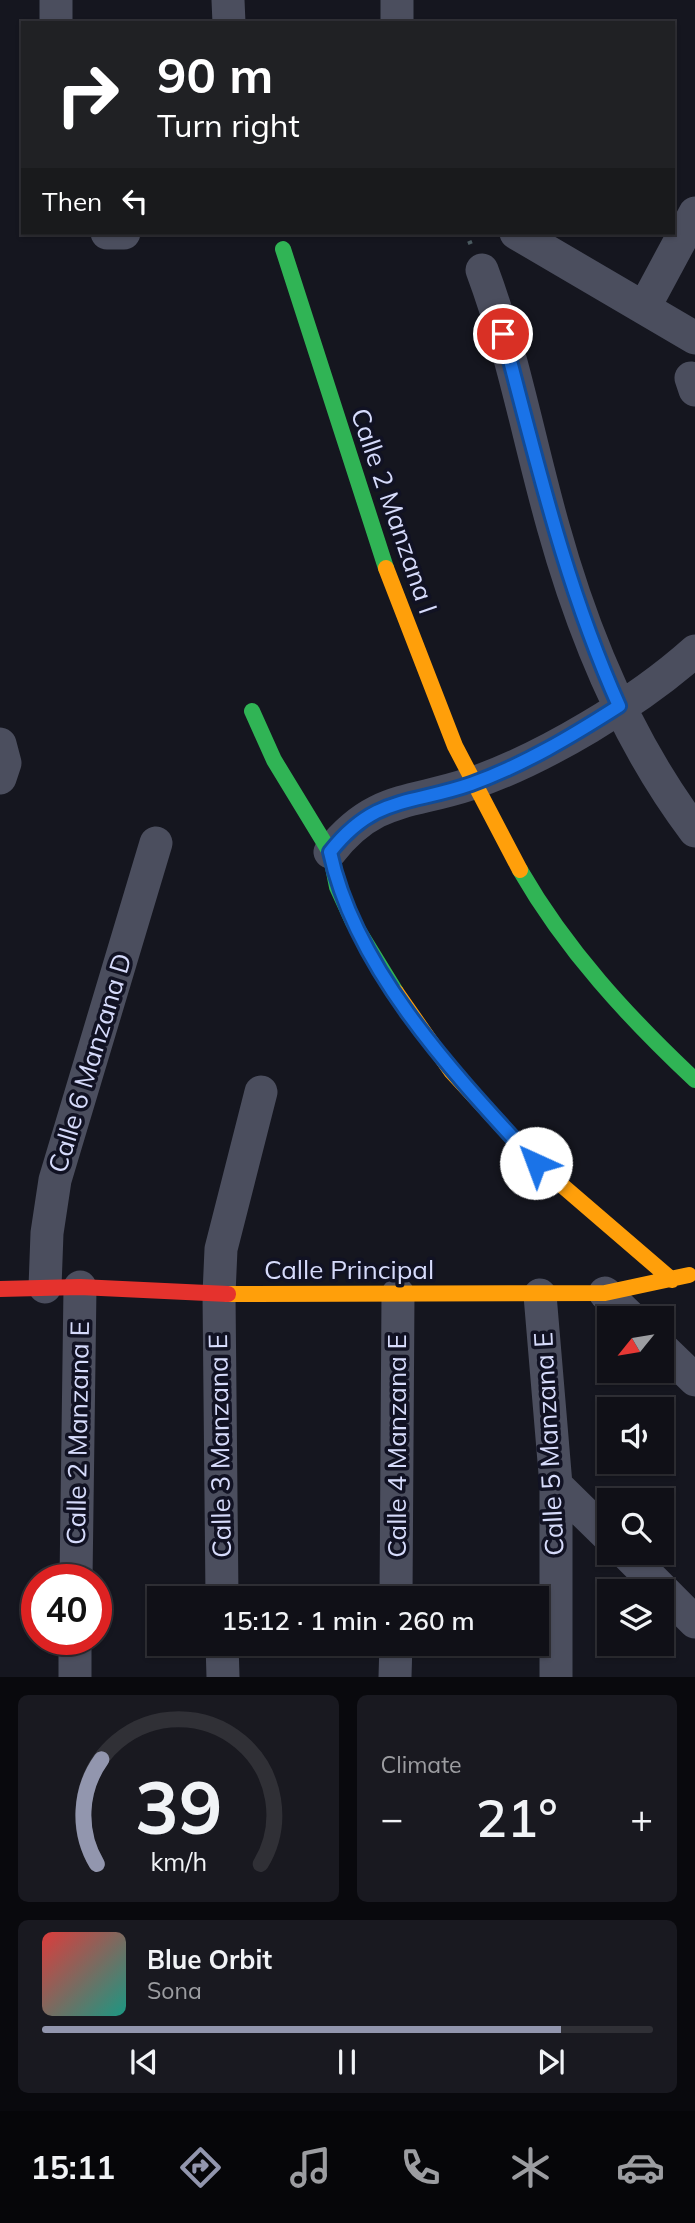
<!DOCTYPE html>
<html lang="en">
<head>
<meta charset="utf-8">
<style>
	body { margin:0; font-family:Mulish,sans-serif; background:#191920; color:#f1f3f6; height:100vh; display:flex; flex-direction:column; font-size:26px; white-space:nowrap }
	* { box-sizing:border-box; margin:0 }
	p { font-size:23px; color:#9c9da1 }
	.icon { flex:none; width:38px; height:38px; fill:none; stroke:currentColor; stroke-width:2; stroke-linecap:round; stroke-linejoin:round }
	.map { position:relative; height:1677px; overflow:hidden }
	.panel { display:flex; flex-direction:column; gap:18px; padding:18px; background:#09090d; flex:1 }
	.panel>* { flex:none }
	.banner { position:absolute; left:21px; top:21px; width:654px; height:214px; border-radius:0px; box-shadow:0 2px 5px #0004,0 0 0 2px #303036; background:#202124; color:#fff; overflow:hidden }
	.needle { width:46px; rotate:240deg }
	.controls { position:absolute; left:597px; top:1306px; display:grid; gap:14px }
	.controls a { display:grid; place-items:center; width:77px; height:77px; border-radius:0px; background:#101017; box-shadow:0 2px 5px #0004,0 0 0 2px #303036; font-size:35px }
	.speed { position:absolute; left:21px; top:1564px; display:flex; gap:14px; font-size:35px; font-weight:700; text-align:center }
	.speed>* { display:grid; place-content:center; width:91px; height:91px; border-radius:50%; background:#101017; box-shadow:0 2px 5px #0004,0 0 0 2px #303036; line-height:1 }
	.speed .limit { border:10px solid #d22; background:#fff; color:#111 }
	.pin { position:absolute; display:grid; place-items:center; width:60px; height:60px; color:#fff; margin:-30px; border:4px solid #fff; border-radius:50%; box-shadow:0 2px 7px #0007 }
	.me { position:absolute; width:77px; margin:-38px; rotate:317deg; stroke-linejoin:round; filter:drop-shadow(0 0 5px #0008) }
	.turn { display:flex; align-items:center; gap:24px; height:147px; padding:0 21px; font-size:32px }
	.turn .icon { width:91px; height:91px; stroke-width:2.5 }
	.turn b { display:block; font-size:49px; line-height:60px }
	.then { display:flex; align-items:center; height:66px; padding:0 21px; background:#0003; gap:14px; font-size:26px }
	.big { font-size:52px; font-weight:600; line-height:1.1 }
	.panel .card { flex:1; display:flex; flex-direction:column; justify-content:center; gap:10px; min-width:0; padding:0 24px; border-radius:10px; background:#191920 }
	.panel .dial { align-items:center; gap:0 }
	.dial svg { height:182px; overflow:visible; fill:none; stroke:#303036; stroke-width:7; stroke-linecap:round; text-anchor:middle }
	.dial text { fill:#f1f3f6; stroke:none }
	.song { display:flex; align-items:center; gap:21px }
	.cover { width:84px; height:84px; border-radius:10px; background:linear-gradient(135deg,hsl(0 70% 55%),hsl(170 70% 35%)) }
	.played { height:7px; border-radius:4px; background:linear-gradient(90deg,#9296ae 85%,#303036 85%) }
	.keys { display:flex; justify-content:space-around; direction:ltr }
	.heat { display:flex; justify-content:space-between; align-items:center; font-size:38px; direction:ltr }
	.panel .tiles { flex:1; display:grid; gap:18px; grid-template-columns:1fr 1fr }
	.card:last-child { grid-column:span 2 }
	.trip { position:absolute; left:147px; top:1586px; width:402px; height:70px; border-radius:0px; background:#101017; box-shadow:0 2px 5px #0004,0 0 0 2px #303036; font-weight:600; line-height:70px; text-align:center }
	.dock { display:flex; height:112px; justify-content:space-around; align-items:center; background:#060609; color:#9c9da1 }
	.dock .icon { width:49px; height:49px }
	.dock .current { color:#9296ae }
	.dock b { font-size:32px; color:#f1f3f6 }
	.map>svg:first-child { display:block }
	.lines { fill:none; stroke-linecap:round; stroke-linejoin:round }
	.path { stroke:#4b5a60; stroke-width:4.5; stroke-dasharray:3.5 5; stroke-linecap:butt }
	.street { stroke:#4b4e5e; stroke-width:33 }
	.fast { stroke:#30b455; stroke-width:16 }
	.slow { stroke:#ff9f0a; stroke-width:16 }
	.jam { stroke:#e5322d; stroke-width:16 }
	.route-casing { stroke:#114b97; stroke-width:18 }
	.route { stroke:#1a73e8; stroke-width:12 }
	.labels { text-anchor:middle; stroke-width:7; stroke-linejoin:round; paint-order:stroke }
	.street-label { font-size:26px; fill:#d6dbfb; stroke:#111223 }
</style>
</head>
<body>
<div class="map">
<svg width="695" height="1677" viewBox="0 0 695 1677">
	<rect width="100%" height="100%" fill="#15161f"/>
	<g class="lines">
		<path class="path" d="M466 233 471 245"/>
		<path class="street" d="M56 0V23
			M228 0 229 23
			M397 0V23
			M107 233H124
			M516 233 695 338
			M482 270C513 353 529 441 553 526 583 634 627 741 695 831
			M644 308 695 213
			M691 378 695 390
			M0 744 5 763 0 778
			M330 852C374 796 410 804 470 784 544 759 638 702 695 651
			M45 1287 47 1233 55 1180 156 843
			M605 1293 631 1318
			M540 1295 556 1485V1677
			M662 1348 695 1380
			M556 1485 609 1537
			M625 1552 695 1622
			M76 1580 80 1287
			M222 1598 219 1294 221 1249 261 1092
			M396 1598 398 1294
			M222 1643 223 1677
			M75 1677V1640
			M395 1677 396 1643"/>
		<path class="fast" d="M283 249 386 568
			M252 711 274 760 330 852 337 887 353 922 396 992
			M520 870C566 950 628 1017 695 1080"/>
		<path class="slow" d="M386 568 455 746 520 870
			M396 992 451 1071 536 1163 672 1280
			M228 1294 605 1293 689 1275"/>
		<path class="jam" d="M0 1289 80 1287 228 1294"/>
	</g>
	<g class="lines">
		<defs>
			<path id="route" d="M503 334C537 462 565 585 619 706 572 736 524 765 471 784 411 805 375 795 330 852 355 970 456 1076 536 1163"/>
		</defs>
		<use href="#route" class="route-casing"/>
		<use href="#route" class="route"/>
	</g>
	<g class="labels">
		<g class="street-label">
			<text transform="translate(394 511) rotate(71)" y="9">Calle 2 Manzana I</text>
			<text transform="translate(90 1063) rotate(-73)" y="9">Calle 6 Manzana D</text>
			<text x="349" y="1279">Calle Principal</text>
			<text transform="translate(78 1433) rotate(-89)" y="9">Calle 2 Manzana E</text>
			<text transform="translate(549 1444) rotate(-93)" y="9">Calle 5 Manzana E</text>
			<text transform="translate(220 1446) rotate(-91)" y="9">Calle 3 Manzana E</text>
			<text transform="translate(397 1446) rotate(-90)" y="9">Calle 4 Manzana E</text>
		</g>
	</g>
</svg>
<div class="controls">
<a><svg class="needle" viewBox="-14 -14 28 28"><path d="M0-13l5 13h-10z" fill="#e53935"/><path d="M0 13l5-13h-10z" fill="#9c9da1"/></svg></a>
<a><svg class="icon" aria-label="sound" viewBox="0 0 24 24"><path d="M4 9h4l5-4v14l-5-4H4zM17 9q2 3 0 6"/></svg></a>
<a><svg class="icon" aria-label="search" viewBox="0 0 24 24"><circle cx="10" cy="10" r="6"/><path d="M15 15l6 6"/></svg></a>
<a><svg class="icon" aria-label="layers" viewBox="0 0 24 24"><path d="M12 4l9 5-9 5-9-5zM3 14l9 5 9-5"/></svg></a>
</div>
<div class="speed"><div class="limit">40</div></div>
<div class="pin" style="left:503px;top:334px;background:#d93025"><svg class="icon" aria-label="arrive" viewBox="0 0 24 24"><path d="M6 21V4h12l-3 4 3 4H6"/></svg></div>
<svg class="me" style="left:536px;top:1163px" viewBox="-20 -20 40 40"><circle r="19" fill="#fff"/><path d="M0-13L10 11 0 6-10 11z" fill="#1a73e8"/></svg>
<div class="trip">15:12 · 1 min · 260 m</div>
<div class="banner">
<div class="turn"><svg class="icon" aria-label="right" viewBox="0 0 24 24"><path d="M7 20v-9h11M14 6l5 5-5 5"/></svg><div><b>90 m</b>Turn right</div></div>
<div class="then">Then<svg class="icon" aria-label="left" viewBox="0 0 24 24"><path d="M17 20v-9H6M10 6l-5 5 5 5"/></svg></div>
</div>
</div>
<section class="panel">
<div class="tiles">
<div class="card dial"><svg viewBox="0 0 100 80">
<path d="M14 69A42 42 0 1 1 86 69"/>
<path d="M14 69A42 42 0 0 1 16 23" stroke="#9296ae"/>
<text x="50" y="56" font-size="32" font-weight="700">39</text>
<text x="50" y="72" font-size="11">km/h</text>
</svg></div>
<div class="card"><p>Climate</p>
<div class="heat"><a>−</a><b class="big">21°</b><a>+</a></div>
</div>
<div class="card">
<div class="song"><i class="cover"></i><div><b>Blue Orbit</b><p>Sona</p></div></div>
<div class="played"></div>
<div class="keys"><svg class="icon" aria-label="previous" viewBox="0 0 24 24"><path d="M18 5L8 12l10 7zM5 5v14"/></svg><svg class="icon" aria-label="pause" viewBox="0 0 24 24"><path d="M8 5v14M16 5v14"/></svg><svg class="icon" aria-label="next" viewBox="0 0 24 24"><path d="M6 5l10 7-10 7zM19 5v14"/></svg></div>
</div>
</div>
</section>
<nav class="dock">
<b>15:11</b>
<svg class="icon current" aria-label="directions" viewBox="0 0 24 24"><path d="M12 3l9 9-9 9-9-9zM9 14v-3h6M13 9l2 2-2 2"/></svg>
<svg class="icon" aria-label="music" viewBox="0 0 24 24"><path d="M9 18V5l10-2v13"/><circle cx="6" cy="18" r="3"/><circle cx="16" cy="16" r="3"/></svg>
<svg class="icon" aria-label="phone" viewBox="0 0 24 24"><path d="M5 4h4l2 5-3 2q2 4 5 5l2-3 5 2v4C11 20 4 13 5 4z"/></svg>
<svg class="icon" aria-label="climate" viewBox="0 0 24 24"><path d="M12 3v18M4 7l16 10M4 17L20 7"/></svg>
<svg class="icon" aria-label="car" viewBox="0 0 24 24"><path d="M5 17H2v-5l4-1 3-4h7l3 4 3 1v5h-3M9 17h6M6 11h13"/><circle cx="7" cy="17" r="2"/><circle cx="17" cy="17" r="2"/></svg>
</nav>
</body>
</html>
